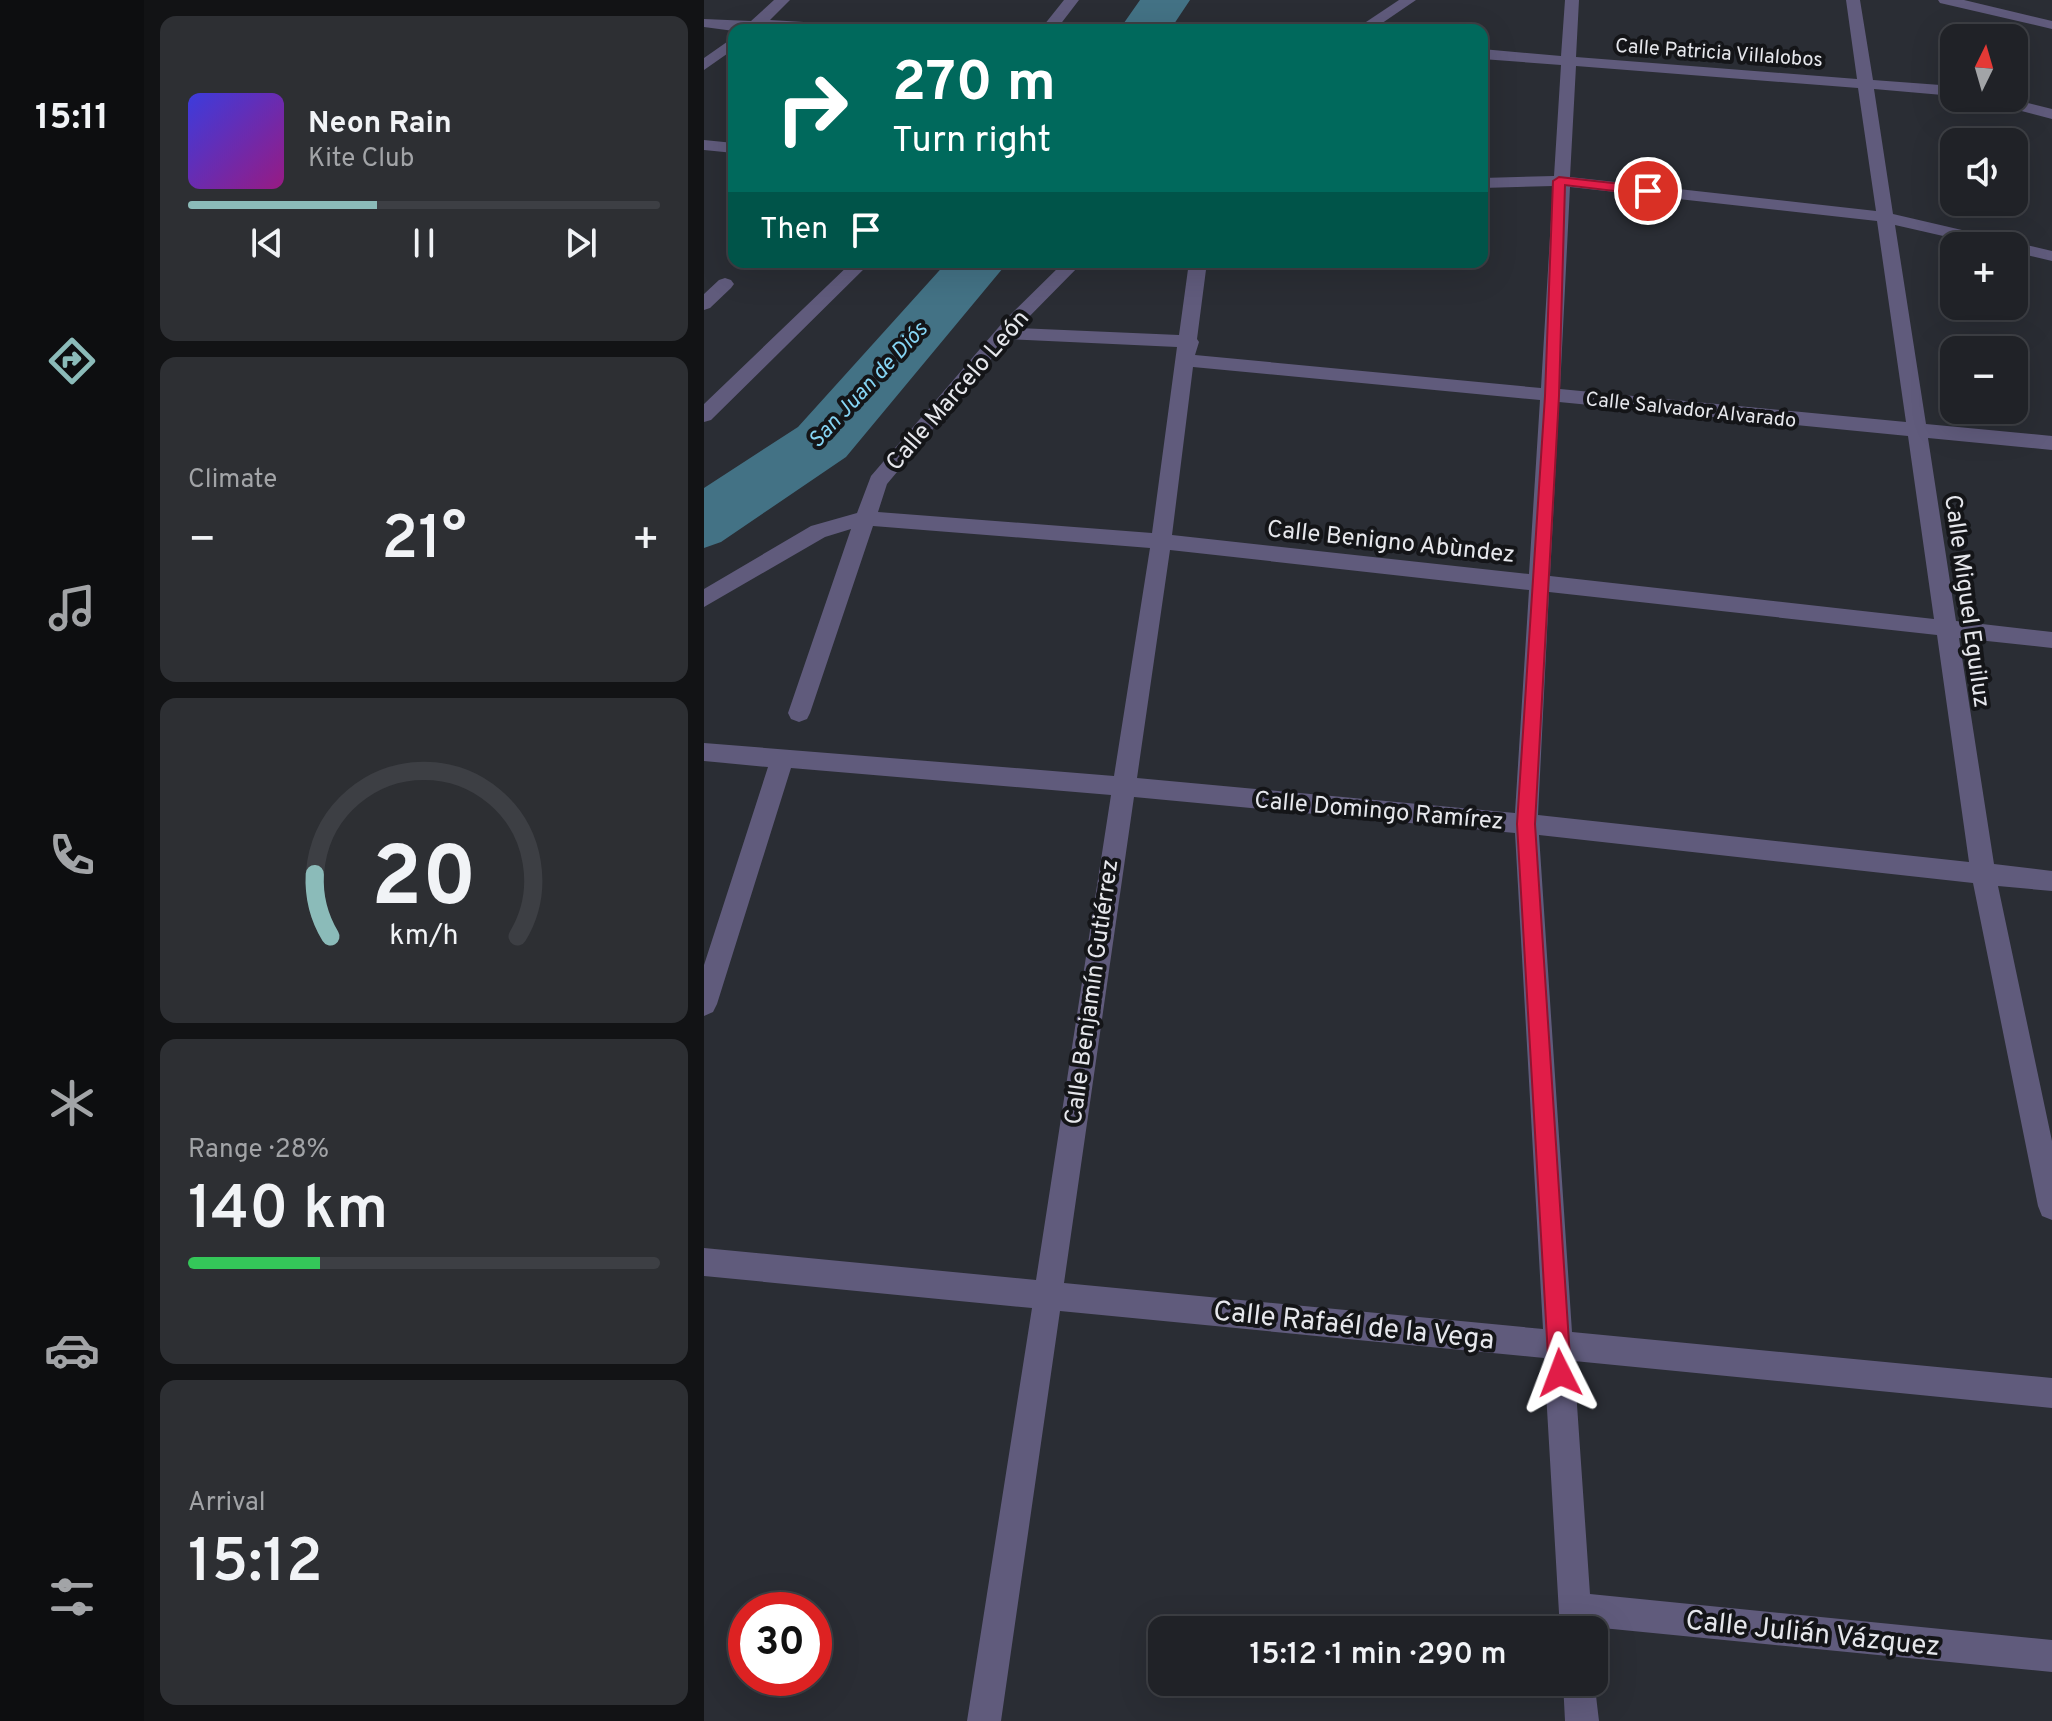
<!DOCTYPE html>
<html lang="en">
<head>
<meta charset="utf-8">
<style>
	body { margin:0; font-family:Overpass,sans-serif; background:#2d2f33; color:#f1f3f6; height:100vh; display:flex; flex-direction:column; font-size:30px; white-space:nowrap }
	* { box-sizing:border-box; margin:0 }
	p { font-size:26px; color:#a2a4a7 }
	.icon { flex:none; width:44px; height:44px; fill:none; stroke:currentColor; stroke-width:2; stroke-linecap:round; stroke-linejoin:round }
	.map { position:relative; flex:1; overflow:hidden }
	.drawer { display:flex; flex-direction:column; gap:16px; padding:16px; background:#121315; width:560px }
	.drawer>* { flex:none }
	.hud { position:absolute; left:24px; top:24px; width:760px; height:244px; border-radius:16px; box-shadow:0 8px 32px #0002,0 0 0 2px #3d3f44; background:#00695c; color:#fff; overflow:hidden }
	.needle { width:52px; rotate:5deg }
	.tools { position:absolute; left:1236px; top:24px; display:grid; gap:16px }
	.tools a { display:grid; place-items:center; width:88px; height:88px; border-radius:16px; background:#202227; box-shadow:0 8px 32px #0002,0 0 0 2px #3d3f44; font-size:40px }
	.speed { position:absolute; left:24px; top:1592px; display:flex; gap:16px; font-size:40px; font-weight:700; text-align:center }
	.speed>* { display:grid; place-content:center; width:104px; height:104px; border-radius:50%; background:#202227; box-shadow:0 8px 32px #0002,0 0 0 2px #3d3f44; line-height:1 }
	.speed .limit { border:12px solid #d22; background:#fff; color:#111 }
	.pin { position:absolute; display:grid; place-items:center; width:68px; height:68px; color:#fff; margin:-34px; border:4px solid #fff; border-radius:50%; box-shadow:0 2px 8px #0007 }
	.me { position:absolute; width:88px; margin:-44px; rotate:357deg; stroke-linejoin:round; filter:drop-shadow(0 0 6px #0008) }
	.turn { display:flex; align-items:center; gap:28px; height:168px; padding:0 32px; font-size:36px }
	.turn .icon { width:104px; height:104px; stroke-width:2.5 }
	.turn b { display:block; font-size:56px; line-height:68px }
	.then { display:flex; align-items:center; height:76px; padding:0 32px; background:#0003; gap:16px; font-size:30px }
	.big { font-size:60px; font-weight:600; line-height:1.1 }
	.drawer .widget { flex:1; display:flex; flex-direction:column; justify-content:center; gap:12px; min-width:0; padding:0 28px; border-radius:16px; background:#2d2f33 }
	.drawer .dial { align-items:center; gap:0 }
	.dial svg { height:208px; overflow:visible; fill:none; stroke:#3d3f44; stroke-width:7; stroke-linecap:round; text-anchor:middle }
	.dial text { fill:#f1f3f6; stroke:none }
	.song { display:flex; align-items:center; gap:24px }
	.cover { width:96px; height:96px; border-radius:12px; background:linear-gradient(135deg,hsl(240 70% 55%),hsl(310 70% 35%)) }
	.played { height:8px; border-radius:4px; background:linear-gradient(90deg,#8bbbb9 40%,#3d3f44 40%) }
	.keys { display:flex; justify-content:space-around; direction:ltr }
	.heat { display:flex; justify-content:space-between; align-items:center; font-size:44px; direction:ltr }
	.charge { height:12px; border-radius:6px; background:linear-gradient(90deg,#34c759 28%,#3d3f44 0) }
	.trip { position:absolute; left:444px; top:1616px; width:460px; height:80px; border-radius:16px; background:#202227; box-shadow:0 8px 32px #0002,0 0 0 2px #3d3f44; font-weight:600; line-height:80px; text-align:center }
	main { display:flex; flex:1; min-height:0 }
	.menu { display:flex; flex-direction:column; width:144px; justify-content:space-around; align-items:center; background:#0d0e10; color:#a2a4a7 }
	.menu .icon { width:56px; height:56px }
	.menu .active { color:#8bbbb9 }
	.menu b { font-size:36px; color:#f1f3f6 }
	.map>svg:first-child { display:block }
	.water { fill:#437285 }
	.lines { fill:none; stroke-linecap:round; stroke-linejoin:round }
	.minor { fill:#605b7c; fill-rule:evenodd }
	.route { fill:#e11d48; stroke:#92132f; stroke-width:2 }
	.labels { text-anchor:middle; stroke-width:8; stroke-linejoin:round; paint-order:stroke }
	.far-street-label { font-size:20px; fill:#e6e7ec; stroke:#141518 }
	.far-water-label { font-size:22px; font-style:italic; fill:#86d5f4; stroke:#141518 }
	.street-label { font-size:24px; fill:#e6e7ec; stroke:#141518 }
	.near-street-label { font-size:28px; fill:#e6e7ec; stroke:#141518 }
</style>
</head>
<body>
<main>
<nav class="menu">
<b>15:11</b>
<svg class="icon active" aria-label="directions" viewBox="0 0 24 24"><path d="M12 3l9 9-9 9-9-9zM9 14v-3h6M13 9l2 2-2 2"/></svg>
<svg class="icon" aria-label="music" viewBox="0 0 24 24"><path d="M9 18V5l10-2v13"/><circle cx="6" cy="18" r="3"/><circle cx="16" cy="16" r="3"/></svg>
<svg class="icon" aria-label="phone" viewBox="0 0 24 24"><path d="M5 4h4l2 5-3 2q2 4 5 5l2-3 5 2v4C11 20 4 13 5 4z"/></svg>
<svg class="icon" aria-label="climate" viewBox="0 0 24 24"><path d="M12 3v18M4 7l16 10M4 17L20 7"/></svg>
<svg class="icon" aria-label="car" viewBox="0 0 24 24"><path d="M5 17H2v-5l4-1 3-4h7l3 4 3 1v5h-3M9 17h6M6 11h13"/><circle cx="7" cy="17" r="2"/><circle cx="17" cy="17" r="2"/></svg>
<svg class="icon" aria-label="filters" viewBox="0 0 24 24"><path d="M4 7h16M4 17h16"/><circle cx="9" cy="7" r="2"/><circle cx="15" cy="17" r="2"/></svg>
</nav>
<section class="drawer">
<div class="widget">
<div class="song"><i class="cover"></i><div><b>Neon Rain</b><p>Kite Club</p></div></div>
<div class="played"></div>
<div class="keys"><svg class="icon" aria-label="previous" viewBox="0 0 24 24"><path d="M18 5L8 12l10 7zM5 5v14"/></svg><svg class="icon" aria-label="pause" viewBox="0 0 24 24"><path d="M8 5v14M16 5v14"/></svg><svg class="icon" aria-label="next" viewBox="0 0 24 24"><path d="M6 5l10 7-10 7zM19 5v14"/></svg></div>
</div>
<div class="widget"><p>Climate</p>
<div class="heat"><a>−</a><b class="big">21°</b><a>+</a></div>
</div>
<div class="widget dial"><svg viewBox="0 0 100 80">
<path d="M14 69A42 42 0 1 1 86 69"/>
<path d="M14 69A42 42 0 0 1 8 45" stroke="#8bbbb9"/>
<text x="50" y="56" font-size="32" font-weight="700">20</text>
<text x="50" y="72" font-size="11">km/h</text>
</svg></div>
<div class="widget"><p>Range · 28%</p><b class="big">140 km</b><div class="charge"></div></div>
<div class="widget"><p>Arrival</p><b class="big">15:12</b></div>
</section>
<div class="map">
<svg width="1348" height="1721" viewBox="0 0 1348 1721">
	<rect width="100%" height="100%" fill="#2a2d34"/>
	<path class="water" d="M436 0H486L466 30H415Z
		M243 262H304L142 457 17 542 0 548V488L94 427Z"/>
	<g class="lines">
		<path class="minor" d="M70 0H86L66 20 150 25 158 30 81 27 30 31 0 27V19L47 21Z
			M360 0H375L352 30H336Z
			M695 0H712L668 30H650Z
			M861 0H875L872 57 1153 79 1142 0H1156L1169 80 1250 86V96L1170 89 1189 214 1348 251V261L1310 252V246H1283L1191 225 1222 424 1348 436V450L1224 438 1252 621 1348 632V648L1255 638 1290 864 1348 871V891L1294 886 1348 1141V1220L1338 1216 1334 1206 1269 883 835 835 868 1332 1348 1378V1408L870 1361 886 1594 1348 1640V1672L888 1627V1630H856L840 1358 356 1311 297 1721H263L328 1308 0 1276V1248L332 1280 407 795 87 768 13 1004 9 1012 0 1016V965L64 767 0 761V743L410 776 446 548 169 526 106 713 103 719 95 722 87 719 84 713 147 529 121 537 0 607V589L107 526 153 513 167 476 300 321 360 262H379L314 328 475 335 485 262H503L493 339 495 342 491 355 837 388 849 186 778 188V178L850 176 857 65 778 59V49L857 56ZM872 66 1154 88 1172 211 866 177ZM866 187 1173 221 1202 422 856 389ZM304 339 473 347 448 533 174 512 183 484ZM489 367 836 400 825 574 468 535ZM855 402 1204 436 1230 619 846 576ZM466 550 825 590 811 813 433 778ZM845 592 1233 635 1265 862 834 815ZM430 797 811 833 839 1329 360 1283Z
			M1234 0H1260L1348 21V29L1236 3Z
			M30 37V49L0 70V58Z
			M1277 98H1304L1348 109V119L1279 101Z
			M0 140 30 143V153L0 150Z
			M148 262H167L7 420 0 422V404Z
			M21 278 27 280 30 284 27 288 6 308 0 310V294L15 280Z
			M890 1679 895 1721H861L859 1682H890Z"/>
	</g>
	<path class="route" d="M855 177 944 187 950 191 944 195 861 185 855 396 831 824 867 1373 864 1381 856 1385 848 1381 845 1373 813 824 841 396 849 181Z"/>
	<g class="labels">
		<g class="far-street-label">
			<text transform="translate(1015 52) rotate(4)" y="7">Calle Patricia Villalobos</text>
			<text transform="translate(987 409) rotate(6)" y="7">Calle Salvador Alvarado</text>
		</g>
		<g class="far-water-label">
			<text transform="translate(163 384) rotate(-47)" y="8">San Juan de Diós</text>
		</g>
		<g class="street-label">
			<text transform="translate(253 390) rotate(-49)" y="8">Calle Marcelo León</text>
			<text transform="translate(687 541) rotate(6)" y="8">Calle Benigno Abùndez</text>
			<text transform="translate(1264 601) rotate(82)" y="8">Calle Miguel Eguiluz</text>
			<text transform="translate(675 810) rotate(5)" y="8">Calle Domingo Ramírez</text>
			<text transform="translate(387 992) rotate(-82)" y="8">Calle Benjamín Gutiérrez</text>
		</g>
		<g class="near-street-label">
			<text transform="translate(650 1324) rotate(6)" y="10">Calle Rafaél de la Vega</text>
			<text transform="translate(1109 1632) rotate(6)" y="10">Calle Julián Vázquez</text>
		</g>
	</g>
</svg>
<div class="tools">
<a><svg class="needle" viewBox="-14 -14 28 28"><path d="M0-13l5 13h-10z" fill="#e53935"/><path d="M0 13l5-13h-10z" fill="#a2a4a7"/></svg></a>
<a><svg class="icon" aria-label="sound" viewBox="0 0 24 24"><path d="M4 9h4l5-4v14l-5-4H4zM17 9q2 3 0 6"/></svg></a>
<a>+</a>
<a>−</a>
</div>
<div class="speed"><div class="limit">30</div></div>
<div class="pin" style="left:944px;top:191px;background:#d93025"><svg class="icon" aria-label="arrive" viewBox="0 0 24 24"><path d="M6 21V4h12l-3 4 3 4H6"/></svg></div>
<svg class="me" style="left:856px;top:1373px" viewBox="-20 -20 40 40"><path d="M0-17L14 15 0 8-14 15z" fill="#e11d48" stroke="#fff" stroke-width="4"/></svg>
<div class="trip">15:12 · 1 min · 290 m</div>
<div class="hud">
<div class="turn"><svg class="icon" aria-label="right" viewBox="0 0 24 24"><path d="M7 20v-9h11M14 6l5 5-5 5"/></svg><div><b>270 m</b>Turn right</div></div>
<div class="then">Then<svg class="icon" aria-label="arrive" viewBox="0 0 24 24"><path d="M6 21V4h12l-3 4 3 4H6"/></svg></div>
</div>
</div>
</main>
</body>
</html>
